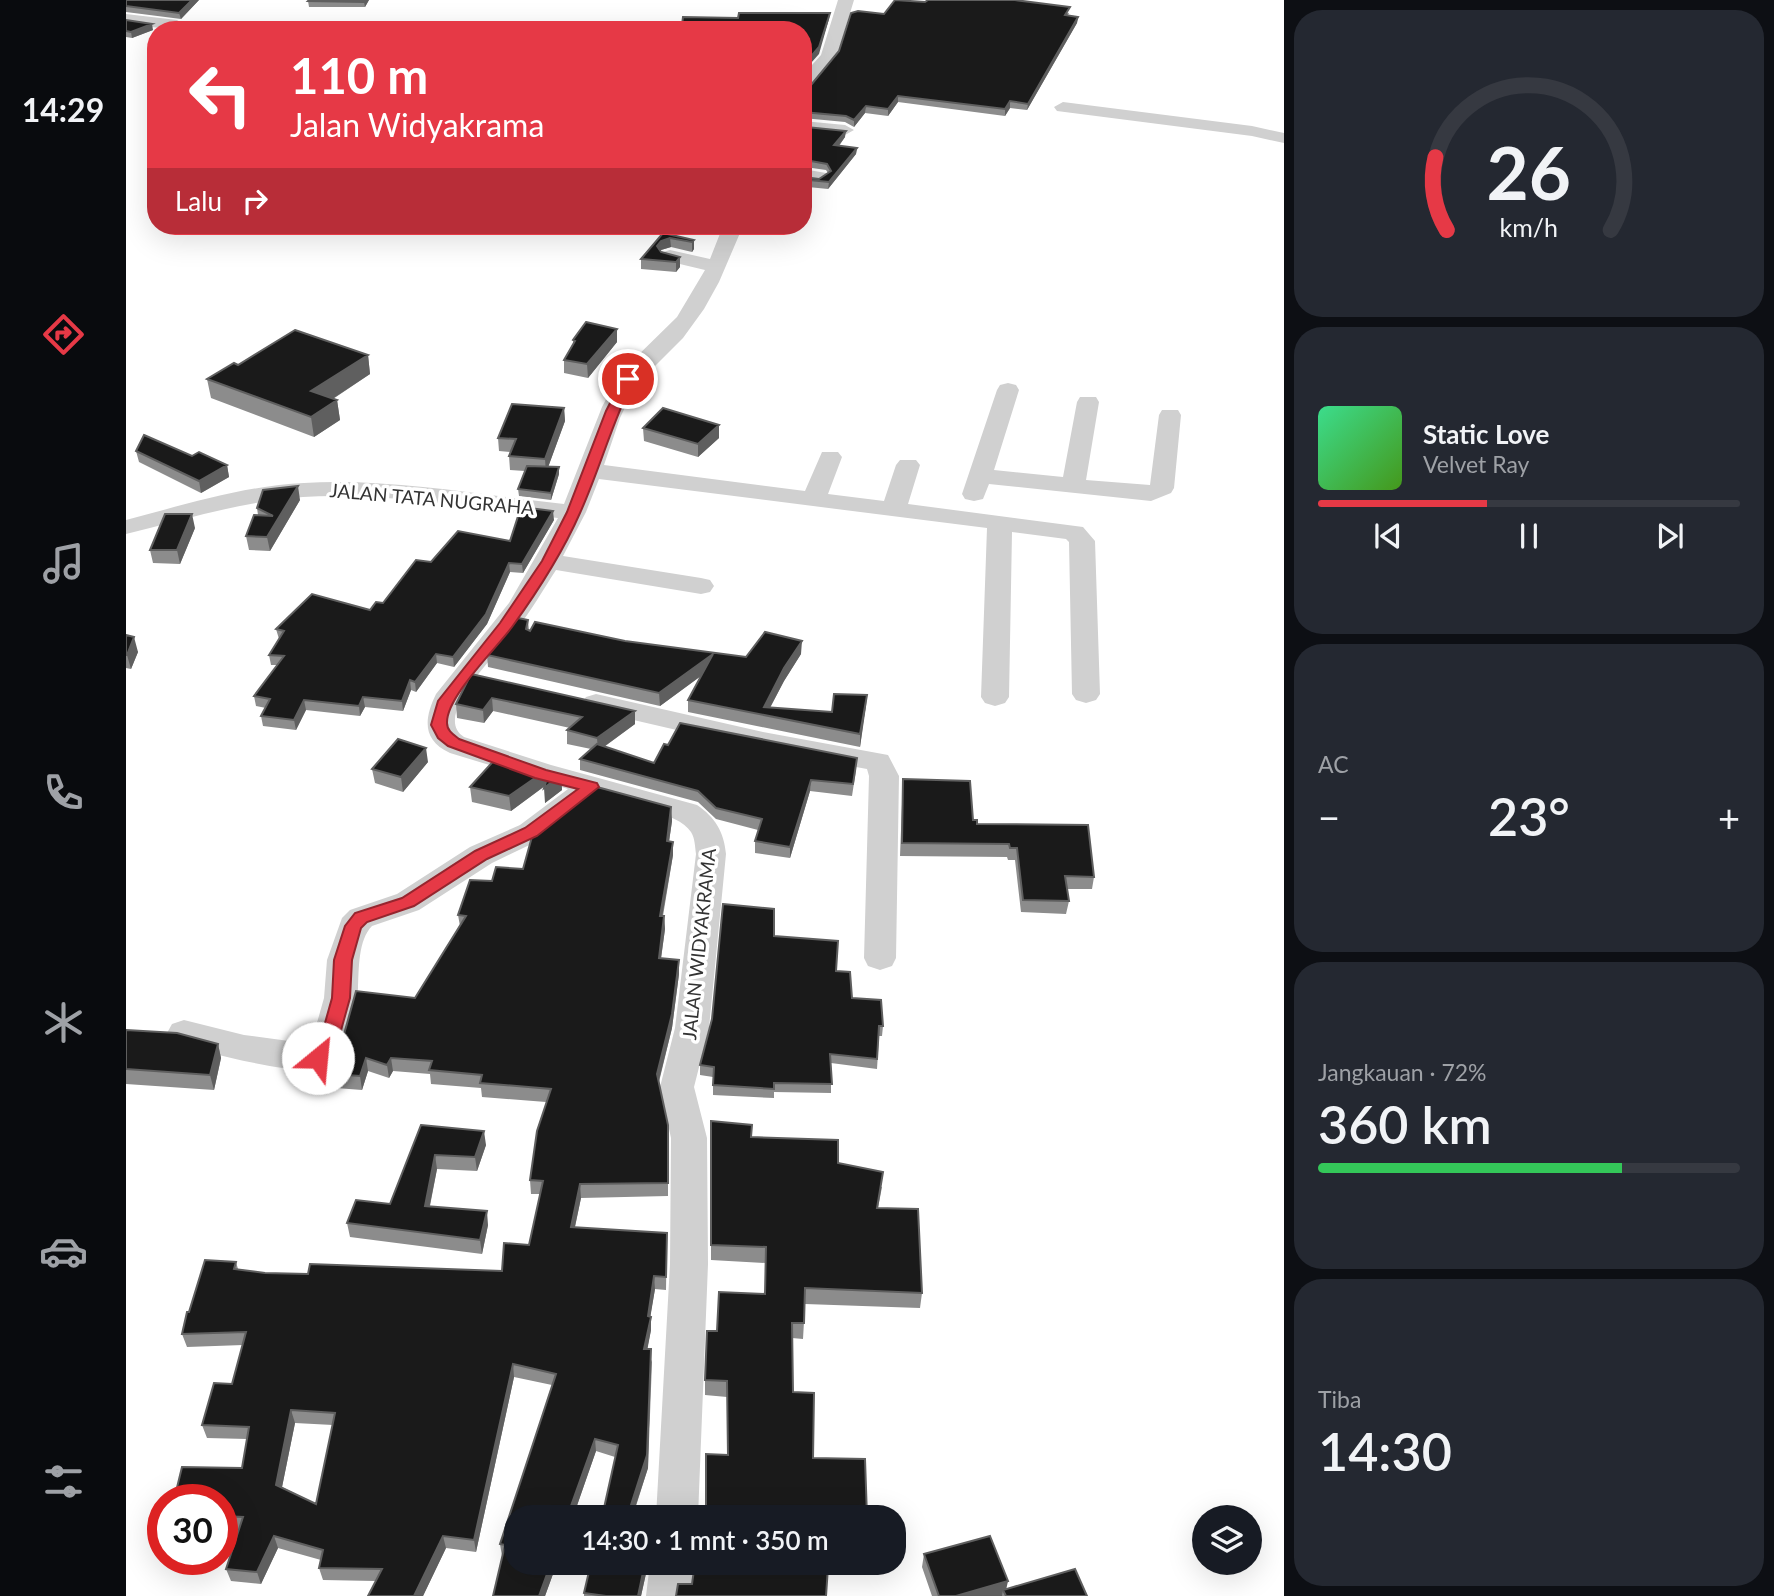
<!DOCTYPE html>
<html lang="id">
<head>
<meta charset="utf-8">
<style>
	body { margin:0; font-family:Lato,sans-serif; background:#242831; color:#f1f3f6; height:100vh; display:flex; flex-direction:column; font-size:26px; white-space:nowrap }
	* { box-sizing:border-box; margin:0 }
	p { font-size:23px; color:#9ea1a6 }
	.icon { flex:none; width:38px; height:38px; fill:none; stroke:currentColor; stroke-width:2; stroke-linecap:round; stroke-linejoin:round }
	.map { position:relative; flex:1; overflow:hidden }
	.details { display:flex; flex-direction:column; gap:10px; padding:10px; background:#0d0f14; width:490px }
	.details>* { flex:none }
	.guide { position:absolute; left:21px; top:21px; width:665px; height:214px; border-radius:28px; box-shadow:0 7px 28px #0002; background:#e63946; color:#fff; overflow:hidden }
	.buttons { position:absolute; left:1066px; top:1505px; display:grid; gap:14px }
	.buttons a { display:grid; place-items:center; width:70px; height:70px; border-radius:50%; background:#171b24; box-shadow:0 7px 28px #0002; font-size:35px }
	.speed { position:absolute; left:21px; top:1484px; display:flex; gap:14px; font-size:35px; font-weight:700; text-align:center }
	.speed>* { display:grid; place-content:center; width:91px; height:91px; border-radius:50%; background:#171b24; box-shadow:0 7px 28px #0002; line-height:1 }
	.speed .limit { border:10px solid #d22; background:#fff; color:#111 }
	.pin { position:absolute; display:grid; place-items:center; width:60px; height:60px; color:#fff; margin:-30px; border:4px solid #fff; border-radius:50%; box-shadow:0 2px 7px #0007 }
	.me { position:absolute; width:77px; margin:-38px; rotate:28deg; stroke-linejoin:round; filter:drop-shadow(0 0 5px #0008) }
	.turn { display:flex; align-items:center; gap:24px; height:147px; padding:0 28px; font-size:32px }
	.turn .icon { width:91px; height:91px; stroke-width:2.5 }
	.turn b { display:block; font-size:49px; line-height:60px }
	.then { display:flex; align-items:center; height:66px; padding:0 28px; background:#0003; gap:14px; font-size:26px }
	.big { font-size:52px; font-weight:600; line-height:1.1 }
	.details .widget { flex:1; display:flex; flex-direction:column; justify-content:center; gap:10px; min-width:0; padding:0 24px; border-radius:28px; background:#242831 }
	.details .dial { align-items:center; gap:0 }
	.dial svg { height:182px; overflow:visible; fill:none; stroke:#363941; stroke-width:7; stroke-linecap:round; text-anchor:middle }
	.dial text { fill:#f1f3f6; stroke:none }
	.song { display:flex; align-items:center; gap:21px }
	.cover { width:84px; height:84px; border-radius:10px; background:linear-gradient(135deg,hsl(150 70% 55%),hsl(100 70% 35%)) }
	.played { height:7px; border-radius:4px; background:linear-gradient(90deg,#e63946 40%,#363941 40%) }
	.keys { display:flex; justify-content:space-around; direction:ltr }
	.heat { display:flex; justify-content:space-between; align-items:center; font-size:38px; direction:ltr }
	.charge { height:10px; border-radius:5px; background:linear-gradient(90deg,#34c759 72%,#363941 0) }
	.trip { position:absolute; left:378px; top:1505px; width:402px; height:70px; border-radius:28px; background:#171b24; box-shadow:0 7px 28px #0002; font-weight:600; line-height:70px; text-align:center }
	main { display:flex; flex:1; min-height:0 }
	.tabs { display:flex; flex-direction:column; width:126px; justify-content:space-around; align-items:center; background:#090b0e; color:#9ea1a6 }
	.tabs .icon { width:49px; height:49px }
	.tabs .current { color:#e63946 }
	.tabs b { font-size:32px; color:#f1f3f6 }
	.map>svg:first-child { display:block }
	.lines { fill:none; stroke-linecap:round; stroke-linejoin:round }
	.path { stroke:#cdcdcd; stroke-width:2.5; stroke-dasharray:2 2; stroke-linecap:butt }
	.minor { fill:#d0d0d0; fill-rule:evenodd }
	.wall { fill:#8c8c8c; fill-rule:evenodd }
	.shaded-wall { fill:#5f5f5f }
	.building { fill:#1a1a1a; stroke:#5f5f5f; stroke-width:2; fill-rule:evenodd }
	.route { fill:#e63946; stroke:#96252e; stroke-width:2 }
	.labels { text-anchor:middle; stroke-width:7; stroke-linejoin:round; paint-order:stroke }
	.street-label { font-size:19px; fill:#333; stroke:#fff }
</style>
</head>
<body>
<main>
<nav class="tabs">
<b>14:29</b>
<svg class="icon current" aria-label="directions" viewBox="0 0 24 24"><path d="M12 3l9 9-9 9-9-9zM9 14v-3h6M13 9l2 2-2 2"/></svg>
<svg class="icon" aria-label="music" viewBox="0 0 24 24"><path d="M9 18V5l10-2v13"/><circle cx="6" cy="18" r="3"/><circle cx="16" cy="16" r="3"/></svg>
<svg class="icon" aria-label="phone" viewBox="0 0 24 24"><path d="M5 4h4l2 5-3 2q2 4 5 5l2-3 5 2v4C11 20 4 13 5 4z"/></svg>
<svg class="icon" aria-label="climate" viewBox="0 0 24 24"><path d="M12 3v18M4 7l16 10M4 17L20 7"/></svg>
<svg class="icon" aria-label="car" viewBox="0 0 24 24"><path d="M5 17H2v-5l4-1 3-4h7l3 4 3 1v5h-3M9 17h6M6 11h13"/><circle cx="7" cy="17" r="2"/><circle cx="17" cy="17" r="2"/></svg>
<svg class="icon" aria-label="filters" viewBox="0 0 24 24"><path d="M4 7h16M4 17h16"/><circle cx="9" cy="7" r="2"/><circle cx="15" cy="17" r="2"/></svg>
</nav>
<div class="map">
<svg width="1158" height="1596" viewBox="0 0 1158 1596">
	<rect width="100%" height="100%" fill="#fff"/>
	<g class="lines">
		<path class="path" d="M70 27 233 30
			M258 30H275"/>
		<path class="minor" d="M712 0H728L711 56 683 90 677 91V75L695 55Z
			M0 14 51 20 59 25 51 30 0 24Z
			M937 102 1126 126 1158 133V143L1126 136 931 111 928 107Z
			M677 121 719 125 728 130 719 135 677 131Z
			M677 169 700 173 702 177 693 183 677 181Z
			M597 226H617L593 282 578 309 557 338 509 386 494 418 478 465 679 491 696 452H712L716 457 702 494 758 501 770 465 774 460H790L794 465 782 504 957 527 969 541 974 694 970 700 960 703 950 700 946 694 943 542 940 539 886 532 883 697 879 703 869 706 859 703 855 697 861 528 473 479 460 512 437 556 575 578 584 580 588 586 584 592 575 594 430 570C417 590 405 611 390 630 375 650 304 716 338 737L425 765 571 805C589 817 598 832 600 854L583 1028 568 1087 581 1138 582 1264 572 1517H530L544 1264 545 1138 534 1087 549 1028 570 854C569 847 569 838 565 832 553 812 494 803 471 797L416 839 366 863 293 910 246 926C232 940 233 969 232 988 231 1006 220 1058 204 1067 182 1080 73 1051 46 1042L41 1033 46 1024 58 1020 118 1035 185 1044 198 998 201 960 216 918 224 910 271 894 344 847 394 825 442 789 324 753C296 740 298 719 310 694L383 603 432 518C348 509 261 492 177 497 117 501 58 520 0 534V520C58 505 117 486 178 483 264 478 353 495 438 504L476 407 487 386 501 366 551 317 579 270 537 260 534 256 537 252 544 250 584 259Z
			M882 383 890 385 893 390 868 470 937 477 951 402 954 397H970L973 402 960 480 1024 485 1033 415 1036 410H1052L1055 415 1048 488 1045 493 1025 501 863 484 857 499 848 501 839 499 836 494 871 390 874 385Z
			M470 694 637 732 762 755 773 776 770 958 766 966 754 970 742 966 738 958 743 776 741 769 637 750 460 709 456 703 460 697Z
			M524 1563H568L564 1596H520Z"/>
	</g>
	<path class="wall" d="M0 0H73L55 19 0 12Z
		M243 0 239 7H183L182 1Z
		M802 0H891V1L943 13 942 15 952 17 951 23 901 110 884 108 879 116 772 102 762 116 739 113 728 127 719 122 677 118V87L685 85 758 14 799 2Z
		M0 20 27 30 6 38 0 37Z
		M680 127 719 137 713 146 731 148 730 154 702 189 682 187 678 195 677 177 693 179 702 173 700 170 679 167Z
		M537 233 568 240V249L566 252 545 247 535 250 534 251 554 257V267L550 272 515 269V259Z
		M491 329V342L462 378 438 373V360L447 345V340Z
		M242 355 244 374 207 399 211 400 214 420 188 437 85 398 81 379 112 365Z
		M438 408 439 421 422 467 433 474 425 500 393 496 392 489 399 471 384 470 383 456 385 452 373 451 372 438Z
		M593 425V438L572 457 518 441 517 428Z
		M10 451 66 456 101 465 103 477 75 493 13 462Z
		M174 500 144 551 123 550 120 536 132 515 131 508Z
		M428 520 397 573 384 572 361 624 328 667 311 663 290 692 285 690 277 711 239 707 234 716 180 710 170 730 137 726 135 716 140 708 130 706 128 696 151 665H145L143 655 153 639 150 629 244 610 257 603 305 562 384 541Z
		M69 528 54 564 27 563 24 550Z
		M402 620 403 631 499 641 620 657 675 654 658 681 644 708 706 712 741 695 734 747 562 712V700L575 676 534 706 362 667 361 655Z
		M0 635 12 652 5 669 0 668Z
		M345 674 509 711V724L478 747 528 763 730 770 726 796 684 791 664 858 629 853V841L632 830 590 819 572 802 454 770V759L465 749 441 744V730L444 728 367 711 358 723 331 718 330 704Z
		M302 762 277 792 249 783 246 769Z
		M419 771 420 781 435 775 436 790 419 803V786L385 811 346 802 344 787Z
		M777 779 847 820 851 824 968 877 966 889H941L943 901 940 914 895 912 889 860H882L881 857 774 856Z
		M545 807 546 821 543 842 547 855 537 916H538L539 929 535 959 553 960V974L546 1028 533 1082 542 1125V1196L455 1198 449 1227 541 1233 540 1290 529 1289 524 1317 525 1330 521 1349 526 1362 522 1468 510 1506 519 1508 520 1517H476L489 1457 470 1451 447 1517H390L431 1563 419 1596H367L376 1556 374 1544 426 1385 388 1377 350 1552 320 1548 297 1596H242L250 1581 197 1580 193 1568 195 1560 152 1548 135 1584 105 1581 100 1569 113 1529 96 1528V1500L116 1468 121 1439 81 1438 76 1425 106 1384 117 1345 61 1347 56 1334 63 1312 110 1262 112 1269 139 1273 182 1274 376 1271 403 1245 415 1194H405L404 1180 420 1102 356 1097 355 1088 305 1084 304 1074 267 1071 263 1078 242 1071 236 1090 210 1088 207 1074 289 998 334 926 332 915 366 881ZM169 1423 207 1425 190 1504 156 1487Z
		M648 936 710 971 726 998 757 1026 756 1036H753L751 1069 705 1063V1093L648 1092V1098L587 1095V1077L574 1075V1065Z
		M0 1030 92 1044 95 1058 88 1090 0 1084Z
		M585 1121 626 1137 712 1163 756 1187 752 1208 796 1293 794 1308 679 1304 677 1339 666 1338 667 1392 687 1458 741 1517H580L602 1455 601 1397 579 1395V1380L591 1331 639 1294 640 1263 585 1260Z
		M295 1125 360 1145 351 1171 311 1169 304 1206 362 1225 356 1254 224 1237 221 1223 264 1204Z
		M798 1554 881 1589 880 1596H806L796 1567Z
		M521 1569 515 1596H458V1593Z"/>
	<path class="shaded-wall" d="M66 0H73L55 19 53 13Z
		M240 0H243L239 7 238 2Z
		M704 13 703 19 693 54 677 72V66Z
		M952 17 951 23 901 110 902 104Z
		M26 24 27 30 6 38 5 32Z
		M772 96V102L762 116V109Z
		M884 101V108L879 116V109Z
		M740 106 739 113 728 127V120Z
		M720 131 719 137 708 152V145Z
		M731 148 730 154 702 189 703 182Z
		M683 180 682 187 678 195V188Z
		M544 238 545 247 535 250 531 256V246L535 241Z
		M568 240V249L566 252V242Z
		M554 257V267L550 272V262Z
		M491 329V342L462 378 461 364Z
		M242 355 244 374 188 411 185 391Z
		M211 400 214 420 188 437 185 417Z
		M438 408 439 421 420 473 419 459Z
		M593 425V438L572 457V444Z
		M101 465 103 477 75 493 73 481Z
		M433 467V474L425 500V493Z
		M172 486 174 500 144 551 141 537Z
		M427 511 428 520 397 573 396 564Z
		M66 514 69 528 54 564 51 550Z
		M383 563 384 572 361 624 328 667 327 657Z
		M8 637 12 652 5 669 1 655Z
		M676 641 675 654 658 681 640 715 638 707 658 668Z
		M310 654 311 663 290 692 289 682Z
		M587 654V667L534 706 533 693Z
		M284 680 285 690 277 711 276 701Z
		M741 695 740 707 734 747V734Z
		M237 697 239 707 234 716 233 706Z
		M366 698 367 711 358 723 357 710Z
		M178 700 180 710 170 730 168 720Z
		M509 711V724L472 751 471 738Z
		M300 748 302 762 277 792 275 777Z
		M419 771 420 785 385 811 383 796Z
		M435 775 436 790 419 803 418 788Z
		M685 780 684 791 664 858V847Z
		M545 807 546 821 541 855V841Z
		M547 842V855L534 929V916Z
		M538 916 539 929 533 972V958Z
		M553 960V974L546 1028 531 1088V1074Z
		M92 1044 95 1058 88 1090 84 1075Z
		M240 1058 242 1071 236 1090 234 1076Z
		M265 1058 267 1071 263 1078 261 1065Z
		M358 1131 360 1145 351 1171 349 1157Z
		M309 1155 311 1169 301 1219 299 1206Z
		M454 1184 455 1198 446 1240 445 1227Z
		M361 1211 362 1225 356 1254 354 1240Z
		M528 1276 529 1289 523 1325 525 1317V1330L519 1362 518 1349Z
		M525 1349 522 1468 506 1517 505 1505Z
		M387 1364 388 1377 350 1552 348 1540Z
		M165 1410 169 1423 154 1497 150 1485Z
		M469 1439 470 1451 447 1517H441Z
		M148 1536 152 1548 135 1584 131 1572Z
		M317 1536 320 1548 297 1596H288Z
		M425 1563H431L419 1596H413Z
		M519 1563H520L521 1569 515 1596H512Z
		M882 1581 879 1595 877 1590 876 1596H830Z"/>
	<path class="building" d="M0 0H66L53 13 0 6Z
		M183 0H240L238 2 182 1Z
		M769 0 799 2 802 0H889L944 7 939 15 952 17 902 104 884 101 879 109 772 96 762 109 740 106 728 120 720 116 677 112V87L685 85 713 51 725 13 732 11 758 14Z
		M613 13H704L693 47 677 66V30H548V25H556L557 17 612 18Z
		M0 20 26 24 5 32 0 31Z
		M680 127 720 131 708 145 731 148 703 182 683 180 678 188 677 177 693 179 705 171 701 164 679 160Z
		M537 233 568 240 566 242 544 238 535 241 531 246 535 252 554 257 550 262 515 259Z
		M460 322 491 329 461 364 438 360 449 341 447 340Z
		M169 330 242 355 185 391 211 400 185 417 81 379 108 363 112 365Z
		M386 404 438 408 419 459 383 456 390 439 372 438Z
		M537 408 593 425 572 444 517 428Z
		M18 435 66 456 73 452 101 465 73 481 10 451Z
		M401 466 433 467 425 493 392 489Z
		M172 486 141 537 120 536 128 515 147 516 131 508 137 490Z
		M395 507 427 511 396 564 383 563 360 614 327 657 310 654 289 682 284 680 276 701 237 697 233 706 178 700 168 720 135 716 144 699 128 696 158 656 143 655 158 631 150 629 186 594 244 610 250 602 257 603 290 560 305 562 332 531 384 541Z
		M39 514H66L51 550H24Z
		M392 618 402 620 400 629 404 631 409 622 499 641 620 657 639 632 676 641 658 668 638 707 706 712 708 694 741 695 734 734 562 700 587 654 533 693 361 655Z
		M0 635 8 637 1 655H0Z
		M345 674 509 711 471 738 441 730 456 717 366 698 357 710 330 704Z
		M554 723 731 758 727 784 685 780 664 847 629 841 636 819 590 808 572 791 454 759 471 744 528 763 538 744 542 745Z
		M272 739 300 748 275 777 246 769Z
		M372 756 419 771 383 796 344 787Z
		M423 772 435 775 418 788Z
		M777 779 844 781 847 820H851V824L962 825 968 877 939 876 943 901 897 900 891 848H884L883 844 776 843Z
		M471 787 545 807 541 841 547 842 534 916H538L533 958 553 960 546 1014 531 1074 542 1125V1183L454 1184 445 1227 541 1233 540 1277 528 1276 522 1316 525 1317 518 1349H525L521 1455 505 1505 519 1508 518 1517H476L492 1445 469 1439 441 1517H390V1563H425L413 1596H367L379 1545 374 1544 430 1374 387 1364 348 1540 317 1536 288 1596H242L256 1569 193 1568 197 1550 148 1536 131 1572 100 1569 117 1517 96 1516V1500H48L56 1467 116 1468 123 1427 76 1425 88 1383 106 1384 120 1332 56 1334 61 1312H63L79 1260 110 1262 108 1269 139 1273 182 1274 184 1264 376 1271 378 1243 403 1245 417 1181 404 1180 411 1131 425 1089 354 1083 356 1075 303 1070 306 1061 265 1058 261 1065 240 1058 234 1076 207 1074 230 991 289 998 340 916 332 915 344 880 366 881 370 867 397 869 407 833ZM165 1410 209 1413 190 1504 150 1485Z
		M597 904 648 909V936L712 941 710 971 724 972 726 998 755 1000 757 1026H753L751 1059 704 1054 706 1084 648 1083V1089L587 1085 588 1067 574 1065 586 1019Z
		M0 1030 51 1033 92 1044 84 1075 0 1069Z
		M585 1121 626 1125 625 1137 712 1140V1163L757 1172 751 1208 792 1209 796 1293 679 1288 678 1323H666L667 1392 688 1393 687 1458 739 1459 741 1517H700V1515L648 1513V1517H580V1454L602 1455 601 1381 579 1380 581 1331H591L593 1292 639 1294 640 1247 585 1245Z
		M295 1125 358 1131 349 1157 309 1155 299 1206 361 1211 354 1240 221 1223 230 1200 264 1204Z
		M864 1536 882 1581 830 1596H813L798 1554Z
		M465 1563H519L512 1596H480L458 1593Z
		M569 1563H651V1568L702 1567 700 1596H550L552 1584H566Z
		M949 1569 961 1596H880L877 1590Z"/>
	<path class="route" d="M498 376 508 379C486 422 474 469 454 513 436 554 412 591 386 627 369 650 320 697 321 723 321 731 328 735 333 739L420 770 471 783 473 787 411 836 361 859 288 906 241 922 235 928 226 960 224 998 209 1052 198 1063H185L182 1058 192 1048 206 998 208 960 219 926 229 913 276 898 349 851 399 828 452 789 409 778 322 746 312 738 305 725 312 701 374 623 416 561 441 512 480 411Z"/>
	<g class="labels">
		<g class="street-label">
			<text transform="translate(306 499) rotate(5)" y="7">JALAN TATA NUGRAHA</text>
			<text transform="translate(573 944) rotate(-84)" y="7">JALAN WIDYAKRAMA</text>
		</g>
	</g>
</svg>
<div class="buttons">
<a><svg class="icon" aria-label="layers" viewBox="0 0 24 24"><path d="M12 4l9 5-9 5-9-5zM3 14l9 5 9-5"/></svg></a>
</div>
<div class="speed"><div class="limit">30</div></div>
<div class="pin" style="left:502px;top:379px;background:#d93025"><svg class="icon" aria-label="arrive" viewBox="0 0 24 24"><path d="M6 21V4h12l-3 4 3 4H6"/></svg></div>
<svg class="me" style="left:192px;top:1058px" viewBox="-20 -20 40 40"><circle r="19" fill="#fff"/><path d="M0-13L10 11 0 6-10 11z" fill="#e63946"/></svg>
<div class="trip">14:30 · 1 mnt · 350 m</div>
<div class="guide">
<div class="turn"><svg class="icon" aria-label="left" viewBox="0 0 24 24"><path d="M17 20v-9H6M10 6l-5 5 5 5"/></svg><div><b>110 m</b>Jalan Widyakrama</div></div>
<div class="then">Lalu<svg class="icon" aria-label="right" viewBox="0 0 24 24"><path d="M7 20v-9h11M14 6l5 5-5 5"/></svg></div>
</div>
</div>
<section class="details">
<div class="widget dial"><svg viewBox="0 0 100 80">
<path d="M14 69A42 42 0 1 1 86 69"/>
<path d="M14 69A42 42 0 0 1 9 37" stroke="#e63946"/>
<text x="50" y="56" font-size="32" font-weight="700">26</text>
<text x="50" y="72" font-size="11">km/h</text>
</svg></div>
<div class="widget">
<div class="song"><i class="cover"></i><div><b>Static Love</b><p>Velvet Ray</p></div></div>
<div class="played"></div>
<div class="keys"><svg class="icon" aria-label="previous" viewBox="0 0 24 24"><path d="M18 5L8 12l10 7zM5 5v14"/></svg><svg class="icon" aria-label="pause" viewBox="0 0 24 24"><path d="M8 5v14M16 5v14"/></svg><svg class="icon" aria-label="next" viewBox="0 0 24 24"><path d="M6 5l10 7-10 7zM19 5v14"/></svg></div>
</div>
<div class="widget"><p>AC</p>
<div class="heat"><a>−</a><b class="big">23°</b><a>+</a></div>
</div>
<div class="widget"><p>Jangkauan · 72%</p><b class="big">360 km</b><div class="charge"></div></div>
<div class="widget"><p>Tiba</p><b class="big">14:30</b></div>
</section>
</main>
</body>
</html>
